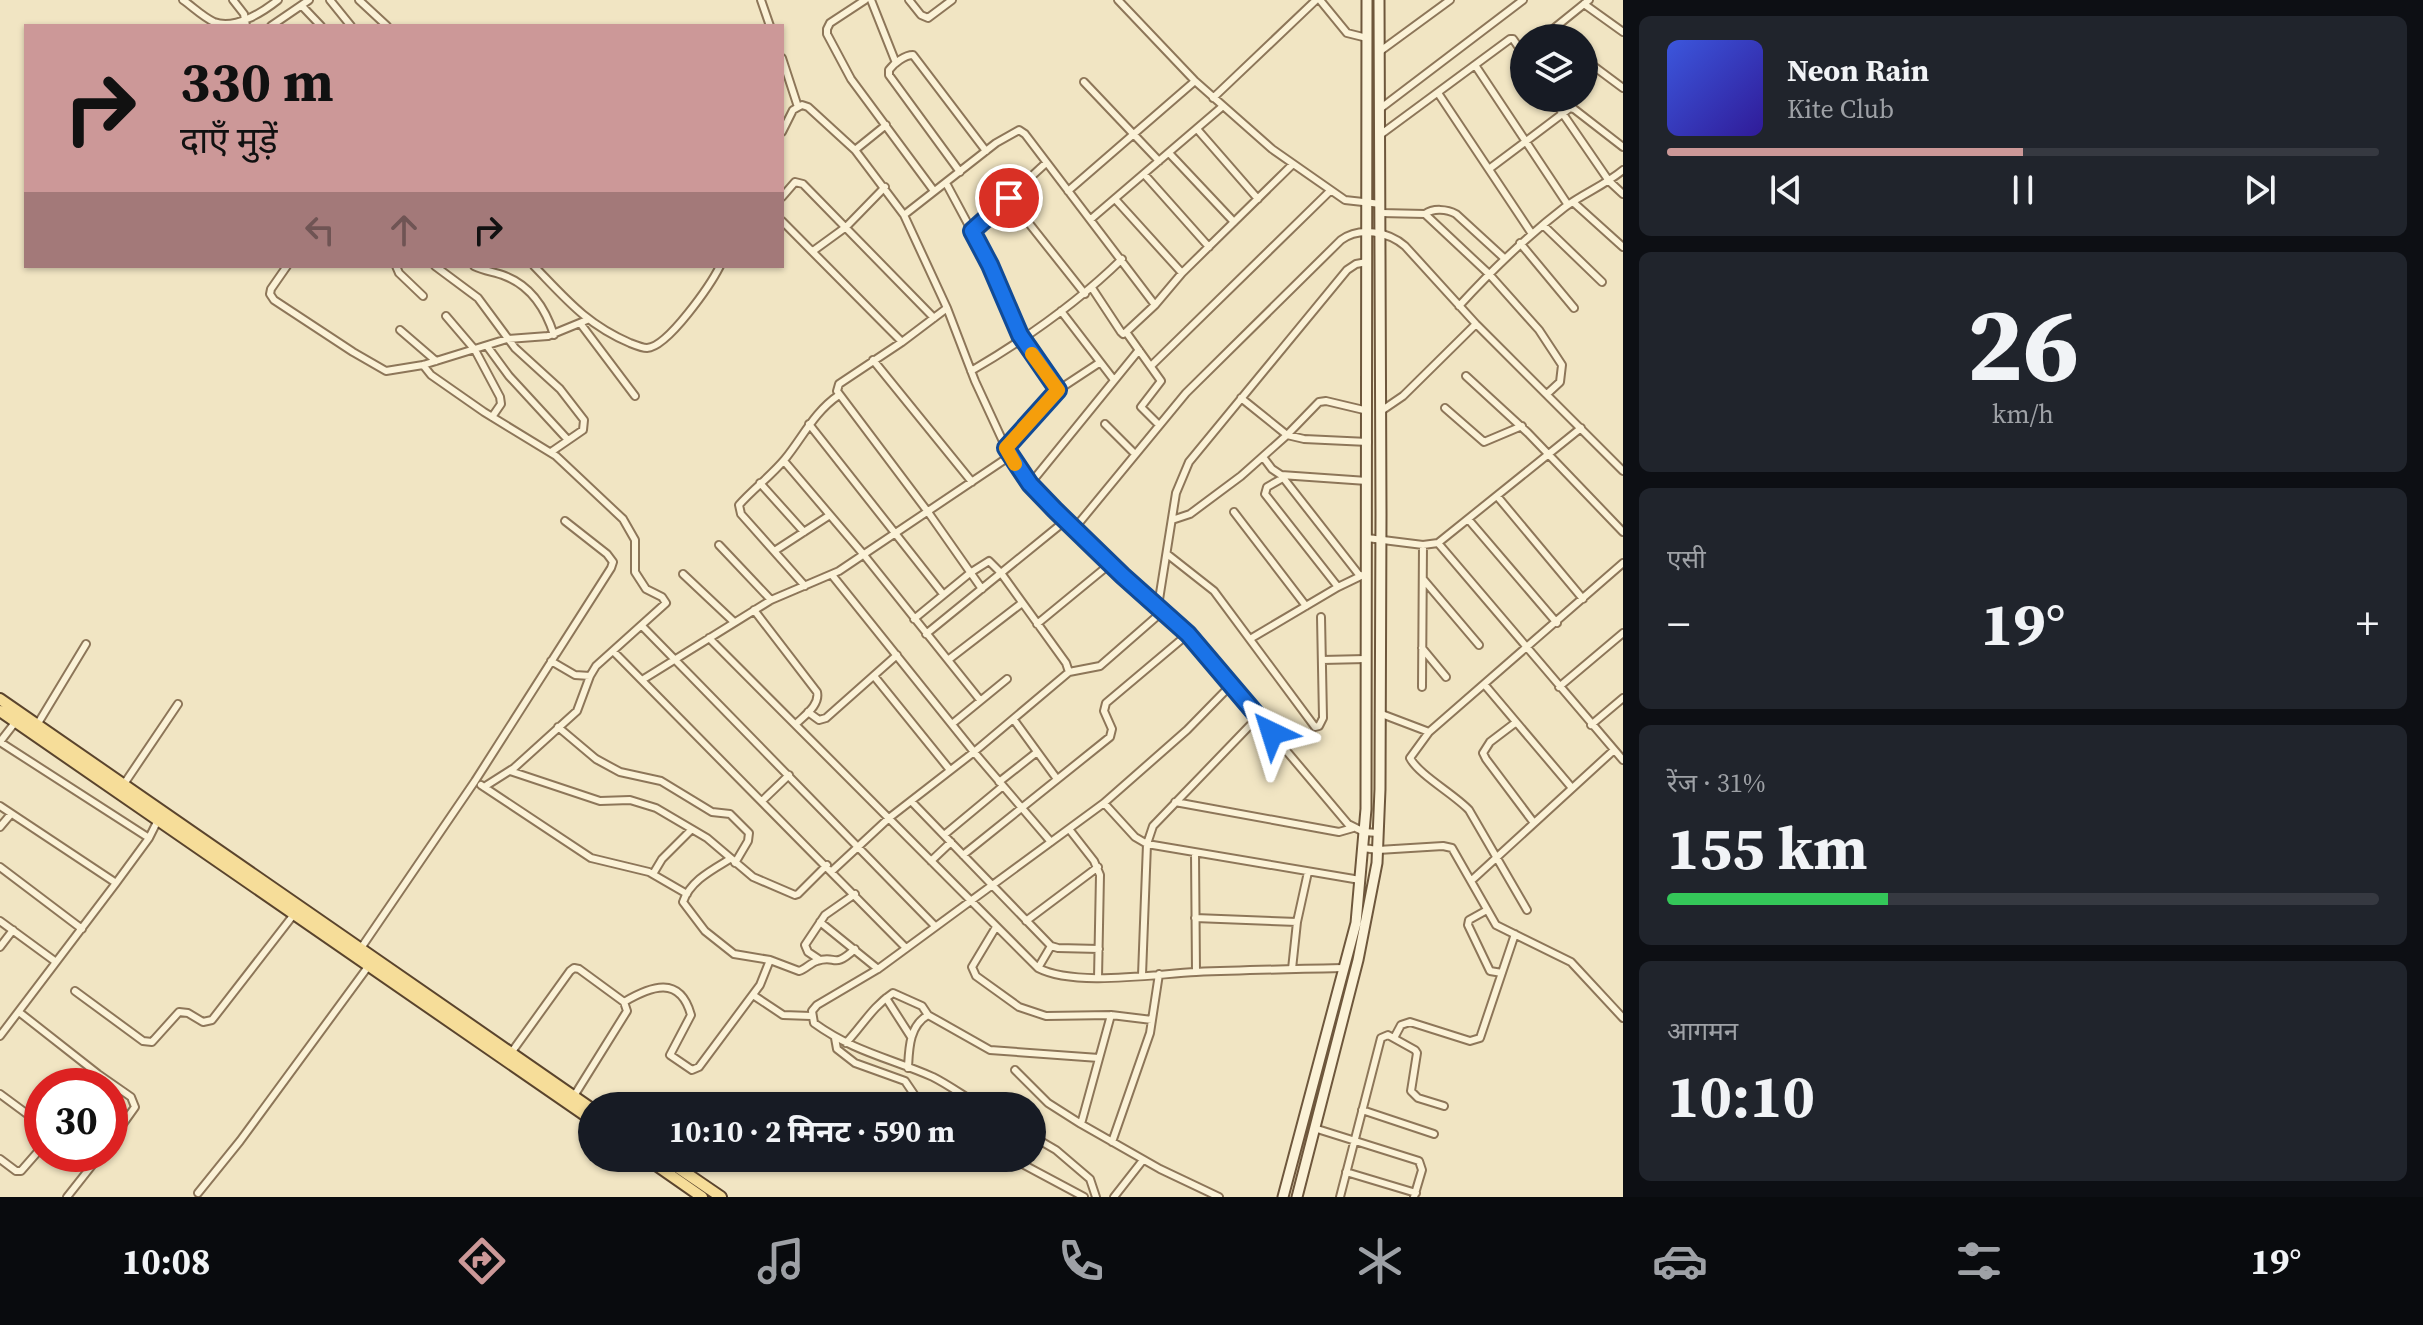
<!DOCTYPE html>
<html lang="hi">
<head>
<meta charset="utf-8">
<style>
	body { margin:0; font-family:"Source Serif 4","Noto Sans Devanagari",serif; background:#20242c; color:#f1f3f6; height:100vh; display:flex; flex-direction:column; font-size:30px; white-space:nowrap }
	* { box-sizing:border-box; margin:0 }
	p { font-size:26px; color:#9ea1a6 }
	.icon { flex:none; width:44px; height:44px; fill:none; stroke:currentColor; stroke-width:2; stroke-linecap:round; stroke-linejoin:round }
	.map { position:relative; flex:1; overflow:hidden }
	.sheet { display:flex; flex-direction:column; gap:16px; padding:16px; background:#0d0f14; width:800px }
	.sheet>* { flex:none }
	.top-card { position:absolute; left:24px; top:24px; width:760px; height:244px; border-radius:0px; box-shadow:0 2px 6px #0004; background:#cc9898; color:#111; overflow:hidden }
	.controls { position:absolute; left:1510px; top:24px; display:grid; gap:16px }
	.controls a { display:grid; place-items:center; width:88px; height:88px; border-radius:50%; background:#171b24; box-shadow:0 2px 6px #0004; font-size:40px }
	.speed { position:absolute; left:24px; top:1068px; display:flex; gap:16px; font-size:40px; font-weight:700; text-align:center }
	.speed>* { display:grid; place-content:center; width:104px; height:104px; border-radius:50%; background:#171b24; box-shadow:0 2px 6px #0004; line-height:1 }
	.speed .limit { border:12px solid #d22; background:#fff; color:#111 }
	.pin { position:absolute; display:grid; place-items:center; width:68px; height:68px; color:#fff; margin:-34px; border:4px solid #fff; border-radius:50%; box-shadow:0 2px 8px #0007 }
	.me { position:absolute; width:88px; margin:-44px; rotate:319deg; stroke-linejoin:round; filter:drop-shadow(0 0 6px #0008) }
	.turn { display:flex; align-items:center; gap:28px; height:168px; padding:0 24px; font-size:36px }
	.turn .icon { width:104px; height:104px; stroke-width:2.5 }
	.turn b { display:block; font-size:56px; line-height:68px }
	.lanes { display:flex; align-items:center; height:76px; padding:0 24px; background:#0003; justify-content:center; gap:40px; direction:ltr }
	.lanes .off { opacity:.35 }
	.big { font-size:60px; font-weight:700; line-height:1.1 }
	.sheet .card { flex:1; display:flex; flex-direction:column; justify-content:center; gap:12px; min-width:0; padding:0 28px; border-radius:12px; background:#20242c }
	.sheet .dial { align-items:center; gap:0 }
	.dial b { font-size:104px; line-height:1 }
	.song { display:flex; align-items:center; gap:24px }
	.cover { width:96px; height:96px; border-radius:12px; background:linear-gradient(135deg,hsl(230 70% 55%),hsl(250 70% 35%)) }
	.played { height:8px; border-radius:4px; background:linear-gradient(90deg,#cc9898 50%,#363941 50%) }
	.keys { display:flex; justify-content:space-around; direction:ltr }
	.heat { display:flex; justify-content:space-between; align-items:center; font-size:44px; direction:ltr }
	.charge { height:12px; border-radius:6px; background:linear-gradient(90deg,#34c759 31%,#363941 0) }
	.trip { position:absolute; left:578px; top:1092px; width:468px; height:80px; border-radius:40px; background:#171b24; box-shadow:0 2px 6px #0004; font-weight:700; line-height:80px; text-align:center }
	.tabs { display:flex; height:128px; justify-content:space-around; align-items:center; background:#090b0e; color:#9ea1a6 }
	.tabs .icon { width:56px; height:56px }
	.tabs .selected { color:#cc9898 }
	.tabs b { font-size:36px; color:#f1f3f6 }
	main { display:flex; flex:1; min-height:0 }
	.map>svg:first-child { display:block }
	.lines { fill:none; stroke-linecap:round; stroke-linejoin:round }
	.minor-casing { stroke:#8d7659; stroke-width:10 }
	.secondary-casing { stroke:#6e573c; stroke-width:13 }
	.primary-casing { stroke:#5a442d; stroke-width:14 }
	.minor { stroke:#fbf2d7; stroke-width:6 }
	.secondary { stroke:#fbf2d7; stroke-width:9 }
	.primary { stroke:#f6dd99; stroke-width:10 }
	.route-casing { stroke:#114b97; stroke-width:20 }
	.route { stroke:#1a73e8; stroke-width:14 }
	.slow { stroke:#f59e0b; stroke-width:14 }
</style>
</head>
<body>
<main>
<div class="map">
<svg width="1623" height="1197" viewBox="0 0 1623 1197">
	<rect width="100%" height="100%" fill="#f1e5c3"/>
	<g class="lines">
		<defs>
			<path id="minor" d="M183 0C193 7 203 17 214 22 235 30 263 12 278 0
				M233 0 244 14 246 26
				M330 0 351 26
				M359 0 387 26
				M761 0 770 26
				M865 0 830 23 827 29V34L851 79 934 191
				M871 0 896 63
				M909 0 921 15 928 18 952 0
				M1118 0 1195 81 1272 149 1345 200 1381 204
				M1320 0 1347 33 1367 38
				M1584 4 1623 32
				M302 6 321 26
				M271 26 309 0
				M1542 38 1589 0
				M1379 52 1450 0
				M782 58 798 107
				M1584 59 1623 88
				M1475 65 1568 205
				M1084 82 1159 161
				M1438 93 1532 234
				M1213 98 1316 0
				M1552 98 1609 181 1623 194
				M1381 108 1523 0
				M1197 129 1258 199
				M782 132 793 110 802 105 808 107 855 150 904 215 947 308 975 381 1006 448 1030 484 1123 576 1188 634 1348 824 1364 832 1378 833
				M1380 135 1510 39H1513L1524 55
				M855 150 886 125
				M1169 153 1234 222
				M1489 169 1570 108 1574 109 1623 147
				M960 172 889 75V70C894 63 905 55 913 55L986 151
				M1144 174 1209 247
				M946 183 990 265 1020 335 1058 390
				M1068 191 1195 81
				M782 197 795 182 803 184 934 318
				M1009 198 1085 294
				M1115 199 1182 273
				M1573 202 1623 247
				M1381 213 1425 214 1489 274 1539 330 1562 365 1560 382 1547 394
				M1425 214C1433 208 1447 209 1456 214L1504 258
				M904 215 996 143 1019 130 1025 134 1155 305
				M1091 219 1223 106
				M782 221 902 342
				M1543 225 1602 282
				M972 231 1046 163
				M1520 243 1574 308
				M813 251 846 227 885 187
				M287 266 271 289 270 294 274 300 353 352 386 371 423 365 507 339 548 336 587 320
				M396 266 399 273 423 296
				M435 266 478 298 515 348 560 389 584 420 583 430 551 452
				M474 266C484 271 495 272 505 276 531 286 546 310 554 335
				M534 266C566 299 586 324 630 343 635 345 642 348 647 348 668 347 711 284 720 266
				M1092 288 1121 332 1123 334 1126 332 1155 305 1182 273 1293 164
				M1459 306C1492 270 1526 237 1565 207 1584 193 1605 185 1623 170
				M947 308 902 342 839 384 837 391 928 512 982 589
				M1061 311 1114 380
				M446 316 475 350 500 397 501 404 492 417
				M580 323 635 396
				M400 330 436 361
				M1126 332 1161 381 1141 407 1159 425
				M487 346 509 376 568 440
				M873 360 972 482
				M423 365 431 375 484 412 556 456 623 519 635 540V572L646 589 662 597 666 603 596 666 590 676 577 711 514 768 484 787
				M1151 366 1330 191
				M971 371C1026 339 1077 303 1122 259
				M1466 376 1528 433 1623 532
				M1241 398 1287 435 1304 439 1368 442
				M1445 408 1484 442 1522 426
				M1381 411 1403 396 1476 324
				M809 424 943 594
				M1105 424 1135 454
				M1006 448 1058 390 1099 363
				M1263 457 1272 469 1281 475 1367 481
				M784 461 864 555 980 700
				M1281 475 1360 576
				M1283 478 1267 487 1265 494 1338 587
				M760 483 804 532
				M1030 484 1139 350
				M1497 496 1583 599
				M1234 512 1306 606
				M1468 519 1557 623
				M1172 520 1190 514 1241 476 1287 435 1319 402 1326 401 1368 411
				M1074 529 1186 393 1341 240C1360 226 1389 232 1405 246L1476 324 1623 471
				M1367 538 1423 545 1438 543 1581 428
				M1438 543 1623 760
				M719 545 771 600
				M776 550 830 515
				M1167 554 1214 591 1315 727 1319 726 1323 718 1321 617
				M683 574 734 622
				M832 575 974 752 1051 842
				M1423 579 1479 645
				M805 586 741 514 739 505C753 489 771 476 785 459 803 437 814 412 839 395
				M1158 606 1176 493 1189 462 1347 270 1356 264 1367 262
				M754 610 817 692C820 705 805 715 796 724
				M1037 624 1110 564
				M642 626 935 926
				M926 634 1065 521
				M709 638 1038 968C1075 987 1154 974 1196 972 1245 970 1294 969 1343 968
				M1250 639 1338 587 1367 573
				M1422 648 1446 677
				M613 651 906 948
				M948 660 1022 603
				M1322 660 1366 659
				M551 661 575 675 590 676
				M1069 672 1100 666 1163 611
				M874 676 950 770
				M642 680 771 600 839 571 1010 456
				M1484 684 1572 788
				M1422 687 1423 545
				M1559 687 1623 633
				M808 712 819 720 826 718 897 655
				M1379 713 1429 732
				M1014 720 1057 779
				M1515 723 1490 742 1483 753 1486 759 1534 823
				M952 724 1007 679
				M37 725 86 644
				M1591 725 1623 698
				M558 727 596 759 620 772 661 781 712 812 730 814 749 833 748 841 735 863
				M0 742 149 838
				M0 742 17 720
				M510 771 600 801 630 800 656 808 707 838 753 877 795 895 798 894 827 865
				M999 782 1037 752
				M124 784 178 704
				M481 785 591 858 649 872 687 894
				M762 801 789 775
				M911 801 1051 946 1058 948 1099 949
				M1175 802 1339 832 1353 828
				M1104 803 1135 837 1147 844 1360 880
				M0 806 116 883
				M0 827 11 814
				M1069 829 1094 861 1100 875 1098 978
				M944 835 1003 786
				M1363 848 1378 850 1443 846 1452 848 1496 925 1571 962 1623 1018
				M1195 853 1196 972
				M963 855 1110 737 1112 729 1104 711 1106 703 1188 634
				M730 859C712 870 690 881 683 902L705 931 734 954 770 960 799 971C806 969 810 963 817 961 837 954 832 970 855 949
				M931 861 951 842
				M0 867 82 929
				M832 871 889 818 974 752 1069 672 1066 663 1001 573 989 561 970 573 914 619
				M653 874 662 859 691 830
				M1472 880 1614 750
				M1487 910 1469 920 1468 925 1490 971 1502 973
				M1527 910 1469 810C1454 794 1419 775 1410 758L1429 732 1623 563
				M1195 918 1297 922
				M0 921 56 962
				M1026 921 1098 867
				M820 922 878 969
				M996 927 972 967 976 976 1019 1007 1046 1016 1111 1015 1152 1020
				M0 947 13 930
				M359 951 475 781 611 568 613 562 607 554 565 521
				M820 960 808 952 805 945 825 915 855 894
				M1038 968 1051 946
				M1292 969 1297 922 1308 872
				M1142 975 1147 844 1153 826 1258 717
				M75 991 143 1041 152 1042 179 1012 188 1013 203 1022 212 1020 295 913
				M753 995 783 1015 811 1016
				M886 998 911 1037
				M624 1002C651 986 680 975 691 1015L670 1055 692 1070 699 1067 760 985 770 960
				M19 1012 98 1074 131 1097 135 1107 110 1142
				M0 1036 116 883 149 838 158 820
				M835 1038 837 1049 855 1063 905 1081 922 1106
				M1394 1038 1401 1025 1410 1022 1470 1041 1480 1038 1515 934
				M846 1043C862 1026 873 1006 893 993L922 1006 928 1015
				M511 1053 570 971 574 968 579 969 624 1002 627 1011 574 1096
				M908 1068C909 1049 909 1026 928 1015L990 1050 1099 1058
				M1015 1070 1048 1103 1081 1124 1160 1169 1219 1197
				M89 1086 98 1074
				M0 1094 42 1125
				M981 1106C965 1097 949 1085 933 1077 890 1058 854 1052 814 1023L812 1011 817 1005 878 969 1104 803 1187 730 1231 685
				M1362 1110 1434 1134
				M1081 1124 1111 1015
				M1314 1128 1419 1161 1422 1170 1414 1197
				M1032 1136 1056 1150 1090 1179 1096 1197
				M1112 1142 1150 1033 1159 974
				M81 1154 94 1163
				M1011 1158 1084 1197
				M0 1159 16 1171H21L42 1147
				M1346 1172 1416 1193
				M198 1193 240 1141 370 964
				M67 1197 101 1154
				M1114 1197 1143 1160
				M1340 1197 1381 1038 1388 1035 1415 1050 1417 1053 1411 1091 1418 1098 1444 1106"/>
			<path id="secondary" d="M1283 1197 1356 923 1366 809 1367 0
				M1297 1197 1358 960 1377 863 1380 789 1381 514 1379 0"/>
			<path id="primary" d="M0 699 592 1109
				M0 711 592 1120
				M646 1158 702 1197
				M664 1158 721 1197"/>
		</defs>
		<use href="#minor" class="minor-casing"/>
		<use href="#secondary" class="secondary-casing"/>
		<use href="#primary" class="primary-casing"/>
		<use href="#minor" class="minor"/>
		<use href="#secondary" class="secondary"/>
		<use href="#primary" class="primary"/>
	</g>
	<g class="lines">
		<defs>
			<path id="route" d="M1009 198 972 231 990 265 1020 335 1058 390 1006 448 1030 484 1055 510 1123 576 1188 634 1272 733"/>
		</defs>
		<use href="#route" class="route-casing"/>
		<use href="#route" class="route"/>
		<path class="slow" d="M1015 464 1006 448 1058 390 1032 354"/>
	</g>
</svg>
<div class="controls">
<a><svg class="icon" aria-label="layers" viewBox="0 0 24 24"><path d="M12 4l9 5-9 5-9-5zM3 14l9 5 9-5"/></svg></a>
</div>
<div class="speed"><div class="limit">30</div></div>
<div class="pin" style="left:1009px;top:198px;background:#d93025"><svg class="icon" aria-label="arrive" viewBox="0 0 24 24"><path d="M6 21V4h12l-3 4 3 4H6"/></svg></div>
<svg class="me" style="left:1272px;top:733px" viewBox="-20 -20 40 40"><path d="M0-17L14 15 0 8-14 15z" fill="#1a73e8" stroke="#fff" stroke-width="4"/></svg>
<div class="trip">10:10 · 2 मिनट · 590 m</div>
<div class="top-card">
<div class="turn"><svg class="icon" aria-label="right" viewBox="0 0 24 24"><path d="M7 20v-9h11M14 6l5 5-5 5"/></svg><div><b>330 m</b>दाएँ मुड़ें</div></div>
<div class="lanes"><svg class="icon off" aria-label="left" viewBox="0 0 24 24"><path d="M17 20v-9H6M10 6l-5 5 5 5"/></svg><svg class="icon off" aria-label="ahead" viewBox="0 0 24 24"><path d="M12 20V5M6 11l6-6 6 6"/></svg><svg class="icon" aria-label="right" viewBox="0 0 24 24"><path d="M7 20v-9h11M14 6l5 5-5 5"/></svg></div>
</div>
</div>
<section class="sheet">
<div class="card">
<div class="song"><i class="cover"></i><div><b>Neon Rain</b><p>Kite Club</p></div></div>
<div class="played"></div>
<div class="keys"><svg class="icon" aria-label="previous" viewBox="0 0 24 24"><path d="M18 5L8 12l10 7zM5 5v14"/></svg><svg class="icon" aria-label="pause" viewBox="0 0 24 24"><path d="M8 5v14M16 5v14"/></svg><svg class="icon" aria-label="next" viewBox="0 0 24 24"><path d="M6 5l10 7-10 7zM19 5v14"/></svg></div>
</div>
<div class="card dial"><b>26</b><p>km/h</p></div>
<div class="card"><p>एसी</p>
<div class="heat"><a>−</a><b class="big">19°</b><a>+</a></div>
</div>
<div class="card"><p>रेंज · 31%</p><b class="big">155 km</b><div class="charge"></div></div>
<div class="card"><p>आगमन</p><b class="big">10:10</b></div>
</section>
</main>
<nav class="tabs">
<b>10:08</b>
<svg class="icon selected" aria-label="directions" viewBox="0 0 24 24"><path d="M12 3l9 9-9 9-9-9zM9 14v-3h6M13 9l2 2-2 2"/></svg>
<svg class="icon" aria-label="music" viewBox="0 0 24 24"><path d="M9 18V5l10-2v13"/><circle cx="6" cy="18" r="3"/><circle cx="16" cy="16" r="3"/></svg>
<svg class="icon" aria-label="phone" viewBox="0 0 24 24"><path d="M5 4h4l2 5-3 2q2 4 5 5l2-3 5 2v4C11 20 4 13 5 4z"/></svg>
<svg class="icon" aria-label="climate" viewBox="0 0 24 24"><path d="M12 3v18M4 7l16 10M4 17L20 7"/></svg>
<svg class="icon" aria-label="car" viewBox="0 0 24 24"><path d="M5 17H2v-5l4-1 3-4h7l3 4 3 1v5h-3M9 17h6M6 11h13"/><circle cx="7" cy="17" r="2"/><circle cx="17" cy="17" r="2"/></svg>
<svg class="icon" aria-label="filters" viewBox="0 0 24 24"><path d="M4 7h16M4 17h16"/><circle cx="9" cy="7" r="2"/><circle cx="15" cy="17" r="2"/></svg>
<b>19°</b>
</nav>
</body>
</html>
